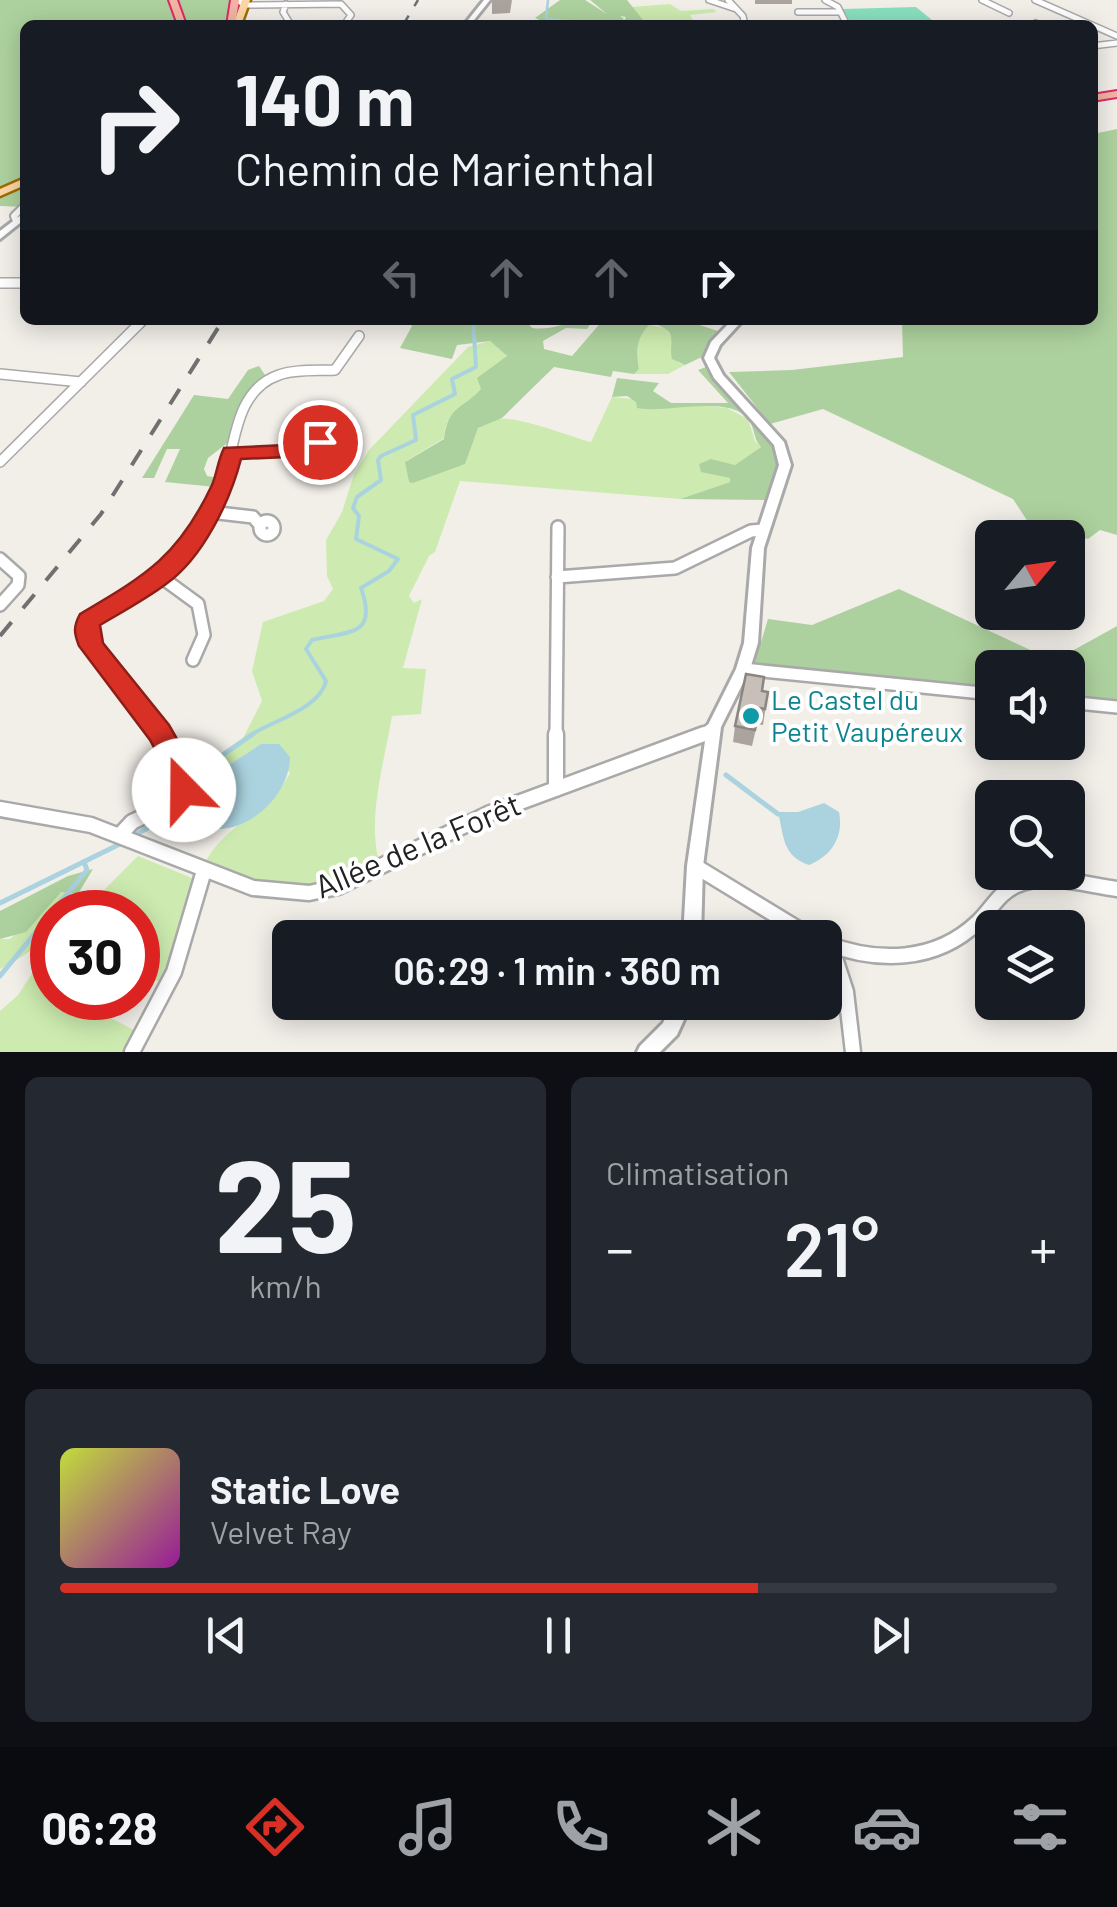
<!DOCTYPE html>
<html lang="fr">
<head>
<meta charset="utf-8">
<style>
	body { margin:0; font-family:Barlow,sans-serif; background:#242831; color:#f1f3f6; height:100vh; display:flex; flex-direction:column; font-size:38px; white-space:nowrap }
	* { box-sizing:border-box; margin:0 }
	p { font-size:32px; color:#9ea1a6 }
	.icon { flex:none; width:55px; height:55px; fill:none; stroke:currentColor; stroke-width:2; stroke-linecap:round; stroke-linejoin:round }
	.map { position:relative; height:1052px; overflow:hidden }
	.details { display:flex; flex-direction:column; gap:25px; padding:25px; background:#0d0f14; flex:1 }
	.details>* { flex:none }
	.guide { position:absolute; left:20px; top:20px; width:1078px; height:305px; border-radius:15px; box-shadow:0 5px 25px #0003; background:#171b24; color:#f1f3f6; overflow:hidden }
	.needle { width:65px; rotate:61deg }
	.fabs { position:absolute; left:975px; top:520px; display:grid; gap:20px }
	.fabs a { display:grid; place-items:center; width:110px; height:110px; border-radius:15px; background:#171b24; box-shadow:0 5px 25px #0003; font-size:50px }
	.speed { position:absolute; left:30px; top:890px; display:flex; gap:20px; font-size:50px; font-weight:700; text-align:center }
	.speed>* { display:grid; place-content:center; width:130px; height:130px; border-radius:50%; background:#171b24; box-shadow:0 5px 25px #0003; line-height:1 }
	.speed .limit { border:15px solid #d22; background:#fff; color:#111 }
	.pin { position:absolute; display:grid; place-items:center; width:85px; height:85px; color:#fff; margin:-42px; border:5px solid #fff; border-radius:50%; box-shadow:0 2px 10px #0007 }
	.me { position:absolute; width:110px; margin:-55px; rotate:338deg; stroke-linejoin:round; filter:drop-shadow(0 0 8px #0008) }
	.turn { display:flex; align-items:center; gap:35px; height:210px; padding:0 50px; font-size:45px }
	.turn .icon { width:130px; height:130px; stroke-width:2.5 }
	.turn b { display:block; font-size:70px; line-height:85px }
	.lanes { display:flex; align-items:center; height:95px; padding:0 50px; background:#0003; justify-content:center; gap:50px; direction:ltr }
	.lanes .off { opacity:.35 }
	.big { font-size:75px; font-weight:600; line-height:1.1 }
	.details .widget { flex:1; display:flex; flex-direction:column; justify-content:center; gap:15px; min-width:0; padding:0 35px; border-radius:15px; background:#242831 }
	.details .dial { align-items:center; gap:0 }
	.dial b { font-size:130px; line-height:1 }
	.song { display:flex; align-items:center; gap:30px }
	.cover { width:120px; height:120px; border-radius:15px; background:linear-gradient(135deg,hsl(70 70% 55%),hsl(300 70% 35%)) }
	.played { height:10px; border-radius:5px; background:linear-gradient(90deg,#d93025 70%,#363941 70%) }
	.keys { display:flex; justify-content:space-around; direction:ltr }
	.heat { display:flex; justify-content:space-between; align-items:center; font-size:55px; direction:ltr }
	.details .tiles { flex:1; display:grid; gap:25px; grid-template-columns:1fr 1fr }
	.widget:last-child { grid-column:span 2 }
	.trip { position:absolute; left:272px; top:920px; width:570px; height:100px; border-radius:15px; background:#171b24; box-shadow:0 5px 25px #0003; font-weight:600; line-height:100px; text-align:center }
	.tab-bar { display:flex; height:160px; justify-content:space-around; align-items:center; background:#090b0e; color:#9ea1a6 }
	.tab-bar .icon { width:70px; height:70px }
	.tab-bar .selected { color:#d93025 }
	.tab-bar b { font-size:45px; color:#f1f3f6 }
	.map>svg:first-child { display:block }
	.grass { fill:#cdebb0 }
	.forest { fill:#add19e }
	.pitch { fill:#88e0be }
	.water { fill:#aad3df }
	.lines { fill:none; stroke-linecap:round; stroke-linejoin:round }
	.stream-far2 { stroke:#aad3df; stroke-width:2.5 }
	.stream-far1 { stroke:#aad3df; stroke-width:4 }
	.stream { stroke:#aad3df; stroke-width:5 }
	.minor-far4-casing { stroke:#a9a9a9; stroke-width:8 }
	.minor-far3-casing { stroke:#a9a9a9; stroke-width:10 }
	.minor-far2-casing { stroke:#a9a9a9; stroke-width:12 }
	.minor-far1-casing { stroke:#a9a9a9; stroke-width:16 }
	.minor-casing { stroke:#a9a9a9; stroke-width:19 }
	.tertiary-casing { stroke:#a9a9a9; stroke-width:6 }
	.primary-casing { stroke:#a06b00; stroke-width:5 }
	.trunk-casing { stroke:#dc2a67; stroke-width:4 }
	.minor-far4 { stroke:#fff; stroke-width:5 }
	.minor-far3 { stroke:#fff; stroke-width:6 }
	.minor-far2 { stroke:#fff; stroke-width:9 }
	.minor-far1 { stroke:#fff; stroke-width:11 }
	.minor { stroke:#fff; stroke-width:14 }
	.tertiary { fill:#fff; fill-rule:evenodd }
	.primary { fill:#fcd6a4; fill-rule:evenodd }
	.trunk { fill:#f2b4a3; fill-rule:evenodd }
	.rail-far1 { stroke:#707070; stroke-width:2.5; stroke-dasharray:11 11; stroke-linecap:butt }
	.rail { stroke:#707070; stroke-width:4; stroke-dasharray:18 18; stroke-linecap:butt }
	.wall { fill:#aba49e }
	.building { fill:#c7bfb8; stroke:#8b8681; stroke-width:2.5 }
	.route { fill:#d93025; stroke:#8d1f18; stroke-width:2.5 }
	.culture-dot { fill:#0f9aa8; stroke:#fff; stroke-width:4 }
	.labels { text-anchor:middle; stroke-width:8; stroke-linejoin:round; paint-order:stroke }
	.culture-label { font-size:28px; fill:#0d838f; stroke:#fff; text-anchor:start }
	.near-street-label { font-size:32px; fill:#222; stroke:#fff }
</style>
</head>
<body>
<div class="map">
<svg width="1117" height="1052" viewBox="0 0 1117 1052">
	<rect width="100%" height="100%" fill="#f2efe9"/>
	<path class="grass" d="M670 4 681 11 713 9 717 12 690 15 696 25H647L631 7Z
		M649 325 666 328 675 344 671 350 679 363 685 365 668 374H634L639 369C636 351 636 339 649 325Z
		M490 341 507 356C494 367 488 383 476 395 459 413 447 408 444 438L406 461 409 482C444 481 462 425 499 419 519 416 569 436 591 442L612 397 727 408 748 419 755 441 761 447 735 465 730 482 680 499 460 481 435 552 429 556 409 596 414 603 422 599 403 668 426 669 421 714 392 716C385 759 368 814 378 857 303 901 284 894 205 863 225 823 270 813 290 773L261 744 223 769 218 755 243 738 262 701 252 671 263 622 324 601 333 589 327 576 326 540 342 512 354 474 369 450 468 347Z
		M138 856 192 878 179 940 161 982 138 973V912H82Z
		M61 892 78 894 64 912H52C52 944 24 955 0 969V939H10Z
		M52 943V998H103L95 1010 138 1032 126 1052H0V1011L18 995Z"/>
	<path class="forest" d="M0 0H232L224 25H25V207L0 206Z
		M560 0H585L607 14 590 0H627L647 25H622L626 17 620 16 624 19 617 25H550L535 18Z
		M1117 129V535L1100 530 1088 539 1032 528 1013 499 823 409 770 424 729 372 792 370 903 357 902 320H1092L1093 134Z
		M410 320 456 324 525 320 532 328C553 331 571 320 593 320L587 329 566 328 543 341 544 349 572 356 603 320H684L721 332 704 356 685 365 672 359C668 344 679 333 658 325H649C636 339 636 351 639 369L634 374 613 371 611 377 554 367 502 418 478 428 465 464 413 483 409 482 405 462 444 439C448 405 462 410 481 389L477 378 507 356 490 341 457 345 452 359 400 348 412 326Z
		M259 366 265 375 241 403 230 441 208 458 204 469 207 476 219 478 215 487 165 482 180 449H167L154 478H142L194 395 228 399 248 370Z
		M706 367 774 448 780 474 768 500 680 499 730 482V478L701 472 699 464 711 459 735 465 761 447C753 439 755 427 748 419 728 394 665 414 637 408L636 402 627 396 612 397 617 378 659 383 653 391 671 403H728L698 370Z
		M899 589 1054 661 1117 626V703L1068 698V668H992V691L761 668 755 662 768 619 812 625Z
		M93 869 78 894 61 892 26 932 0 939V911L68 876Z"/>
	<path class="pitch" d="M916 7 938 25H852L843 9Z"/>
	<path class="water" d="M261 744H279L290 757C290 796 244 839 204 827L198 810 219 797 223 769Z
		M824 803 839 812C844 836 832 856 809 865 782 856 784 836 778 812H798Z"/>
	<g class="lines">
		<path class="stream-far2" d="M548 0 546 19 619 25"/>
		<path class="stream-far1" d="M249 736C271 721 320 709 326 681L306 649 312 640C350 631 378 636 361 588L389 571 398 559 356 539 359 516 353 508 357 497 381 480 378 460 381 456 416 440 413 415 455 394 452 379 476 367 473 320"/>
		<path class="stream" d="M726 775 778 814
			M194 802 217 759 253 734
			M135 835 194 802 203 808
			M0 903 122 843
			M0 976 87 870 84 862"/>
		<defs>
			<path id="minor-far4" d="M709 0 736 9
				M728 0 743 16 745 25
				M825 0 838 7 847 25
				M982 0 1009 13
				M1035 0 1117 36
				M239 1 244 5 341 4 351 15 344 25
				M286 4 283 12 291 25
				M798 12H840
				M1036 23 1040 25
				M1092 46 1117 43"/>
			<path id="minor-far3" d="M16 221 14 216 25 205
				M0 283H25"/>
			<path id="minor-far2" d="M0 283H25
				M0 374 81 382
				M289 451a6 6 0 1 1 12 0a6 6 0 1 1-12 0Z
				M301 447 320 441 323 423
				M231 453 287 451
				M0 462 143 320
				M223 485C235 447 234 390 279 375 295 369 318 371 335 370L359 336"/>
			<path id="minor-far1" d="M210 512 253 517 260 525
				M260 528a7 7 0 1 1 14 0a7 7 0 1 1-14 0Z
				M0 559 19 576 18 585 0 605
				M161 577 198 604 204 635 193 660
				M557 577 675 568 751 531 763 530
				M743 669 992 694
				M1068 702 1117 707
				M161 736 92 646 86 630 89 621 161 577 187 549 224 482
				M556 736 558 527
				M701 736 714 727"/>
			<path id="minor" d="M556 789V734
				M0 809 91 825 253 888 309 893 338 887 488 814 704 734
				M120 835 132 822 180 799 187 781 159 734
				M695 866 813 938
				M825 943C877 963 935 963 978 922 991 910 999 892 1017 885 1048 872 1086 885 1117 889
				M831 946 846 992 853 1052
				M132 1052 174 972 203 874"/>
			<path id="tertiary" d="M484 0H490L470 25H464Z
				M25 212V219L0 239V231Z
				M732 320H743L720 345 714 358 723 375 784 442 791 465 764 548 758 643 750 669 721 727 703 866 701 938H683L687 866 707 727 736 669 744 643 752 548 779 465 774 445 714 378 704 358 711 342Z
				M673 1002H692L677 1035 660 1052H637L640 1046 663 1023Z"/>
			<path id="primary" d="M242 0H250L241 25H233Z
				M25 178V185L0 196V189Z"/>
			<path id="trunk" d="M169 0H177L186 25H178Z
				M231 0H239L235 25H227Z
				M1117 91V97L1092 101V95Z"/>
		</defs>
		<use href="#minor-far4" class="minor-far4-casing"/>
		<use href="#minor-far3" class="minor-far3-casing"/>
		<use href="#minor-far2" class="minor-far2-casing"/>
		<use href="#minor-far1" class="minor-far1-casing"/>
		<use href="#minor" class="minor-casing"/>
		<use href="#tertiary" class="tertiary-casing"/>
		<use href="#primary" class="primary-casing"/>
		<use href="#trunk" class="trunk-casing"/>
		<use href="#minor-far4" class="minor-far4"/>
		<use href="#minor-far3" class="minor-far3"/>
		<use href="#minor-far2" class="minor-far2"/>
		<use href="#minor-far1" class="minor-far1"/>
		<use href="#minor" class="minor"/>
		<use href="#tertiary" class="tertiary"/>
		<use href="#primary" class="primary"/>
		<use href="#trunk" class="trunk"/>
		<path class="rail-far1" d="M403 25 418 0"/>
		<path class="rail" d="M0 636 101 514 223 320"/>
	</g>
	<path class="wall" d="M492 0H512L510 13 492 14Z
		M755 0H792V4H755Z
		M762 691 768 692 763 725 757 724 752 746 733 742 735 726Z"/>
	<path class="building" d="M746 674 764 677 762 691 768 692 765 709 759 708 755 730 735 726Z"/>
	<path class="route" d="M320 435 330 442 327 446 287 457 241 459C230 501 203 558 166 584 146 599 122 612 100 625L103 643 169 725 201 781 195 798 184 801 174 798 170 790 172 781 150 740 79 646C74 633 73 627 80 614 146 575 178 557 212 485 217 473 218 460 224 448L286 445Z"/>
	<circle class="culture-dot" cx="751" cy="716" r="10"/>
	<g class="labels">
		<g class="culture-label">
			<text x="771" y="710">Le Castel du<tspan x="771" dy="32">Petit Vaupéreux</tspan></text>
		</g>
		<g class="near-street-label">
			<text transform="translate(418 846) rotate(-23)" y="11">Allée de la Forêt</text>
		</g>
	</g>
</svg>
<div class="fabs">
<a><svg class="needle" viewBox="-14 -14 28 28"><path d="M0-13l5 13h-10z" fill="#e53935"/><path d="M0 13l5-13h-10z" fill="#9ea1a6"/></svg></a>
<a><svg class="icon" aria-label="sound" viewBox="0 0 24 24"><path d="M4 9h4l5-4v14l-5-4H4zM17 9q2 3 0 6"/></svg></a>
<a><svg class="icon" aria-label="search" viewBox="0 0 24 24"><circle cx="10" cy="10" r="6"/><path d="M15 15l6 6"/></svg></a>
<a><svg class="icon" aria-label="layers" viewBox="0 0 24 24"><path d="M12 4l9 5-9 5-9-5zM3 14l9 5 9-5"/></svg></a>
</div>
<div class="speed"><div class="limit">30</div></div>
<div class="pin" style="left:320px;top:442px;background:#d93025"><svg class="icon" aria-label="arrive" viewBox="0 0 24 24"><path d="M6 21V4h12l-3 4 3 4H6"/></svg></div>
<svg class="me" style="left:184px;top:790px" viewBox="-20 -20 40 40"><circle r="19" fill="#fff"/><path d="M0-13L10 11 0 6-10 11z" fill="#d93025"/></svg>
<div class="trip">06:29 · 1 min · 360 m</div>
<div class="guide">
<div class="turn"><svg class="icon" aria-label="right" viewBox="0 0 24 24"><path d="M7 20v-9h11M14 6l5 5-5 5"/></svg><div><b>140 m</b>Chemin de Marienthal</div></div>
<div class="lanes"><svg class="icon off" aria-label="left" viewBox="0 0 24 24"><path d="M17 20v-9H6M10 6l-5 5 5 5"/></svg><svg class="icon off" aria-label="ahead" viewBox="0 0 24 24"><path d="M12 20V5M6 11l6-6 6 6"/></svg><svg class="icon off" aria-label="ahead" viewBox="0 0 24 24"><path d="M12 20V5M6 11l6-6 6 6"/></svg><svg class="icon" aria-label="right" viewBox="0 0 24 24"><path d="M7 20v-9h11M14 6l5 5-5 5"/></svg></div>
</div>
</div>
<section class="details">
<div class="tiles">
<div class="widget dial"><b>25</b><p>km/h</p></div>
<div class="widget"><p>Climatisation</p>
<div class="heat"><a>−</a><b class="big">21°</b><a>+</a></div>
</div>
<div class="widget">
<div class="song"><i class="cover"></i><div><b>Static Love</b><p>Velvet Ray</p></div></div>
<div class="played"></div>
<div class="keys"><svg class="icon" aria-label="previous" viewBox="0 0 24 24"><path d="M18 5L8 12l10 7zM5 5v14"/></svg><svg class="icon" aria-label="pause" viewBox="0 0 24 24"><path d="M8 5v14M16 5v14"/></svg><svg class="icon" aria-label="next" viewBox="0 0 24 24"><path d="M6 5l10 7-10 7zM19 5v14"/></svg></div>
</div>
</div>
</section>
<nav class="tab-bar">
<b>06:28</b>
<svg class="icon selected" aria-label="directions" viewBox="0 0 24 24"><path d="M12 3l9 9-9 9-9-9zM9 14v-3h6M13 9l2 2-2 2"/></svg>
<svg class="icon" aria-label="music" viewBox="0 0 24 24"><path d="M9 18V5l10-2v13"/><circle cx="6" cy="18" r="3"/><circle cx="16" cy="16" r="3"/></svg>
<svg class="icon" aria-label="phone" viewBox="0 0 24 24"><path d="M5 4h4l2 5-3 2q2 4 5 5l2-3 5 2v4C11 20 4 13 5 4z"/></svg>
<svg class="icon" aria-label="climate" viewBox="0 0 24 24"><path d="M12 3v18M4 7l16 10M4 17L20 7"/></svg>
<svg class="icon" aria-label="car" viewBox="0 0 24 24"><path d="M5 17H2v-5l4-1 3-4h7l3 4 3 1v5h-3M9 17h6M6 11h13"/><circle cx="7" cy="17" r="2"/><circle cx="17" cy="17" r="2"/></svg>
<svg class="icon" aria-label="filters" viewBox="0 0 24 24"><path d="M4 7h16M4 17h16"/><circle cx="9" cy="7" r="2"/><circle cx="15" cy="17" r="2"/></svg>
</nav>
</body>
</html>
